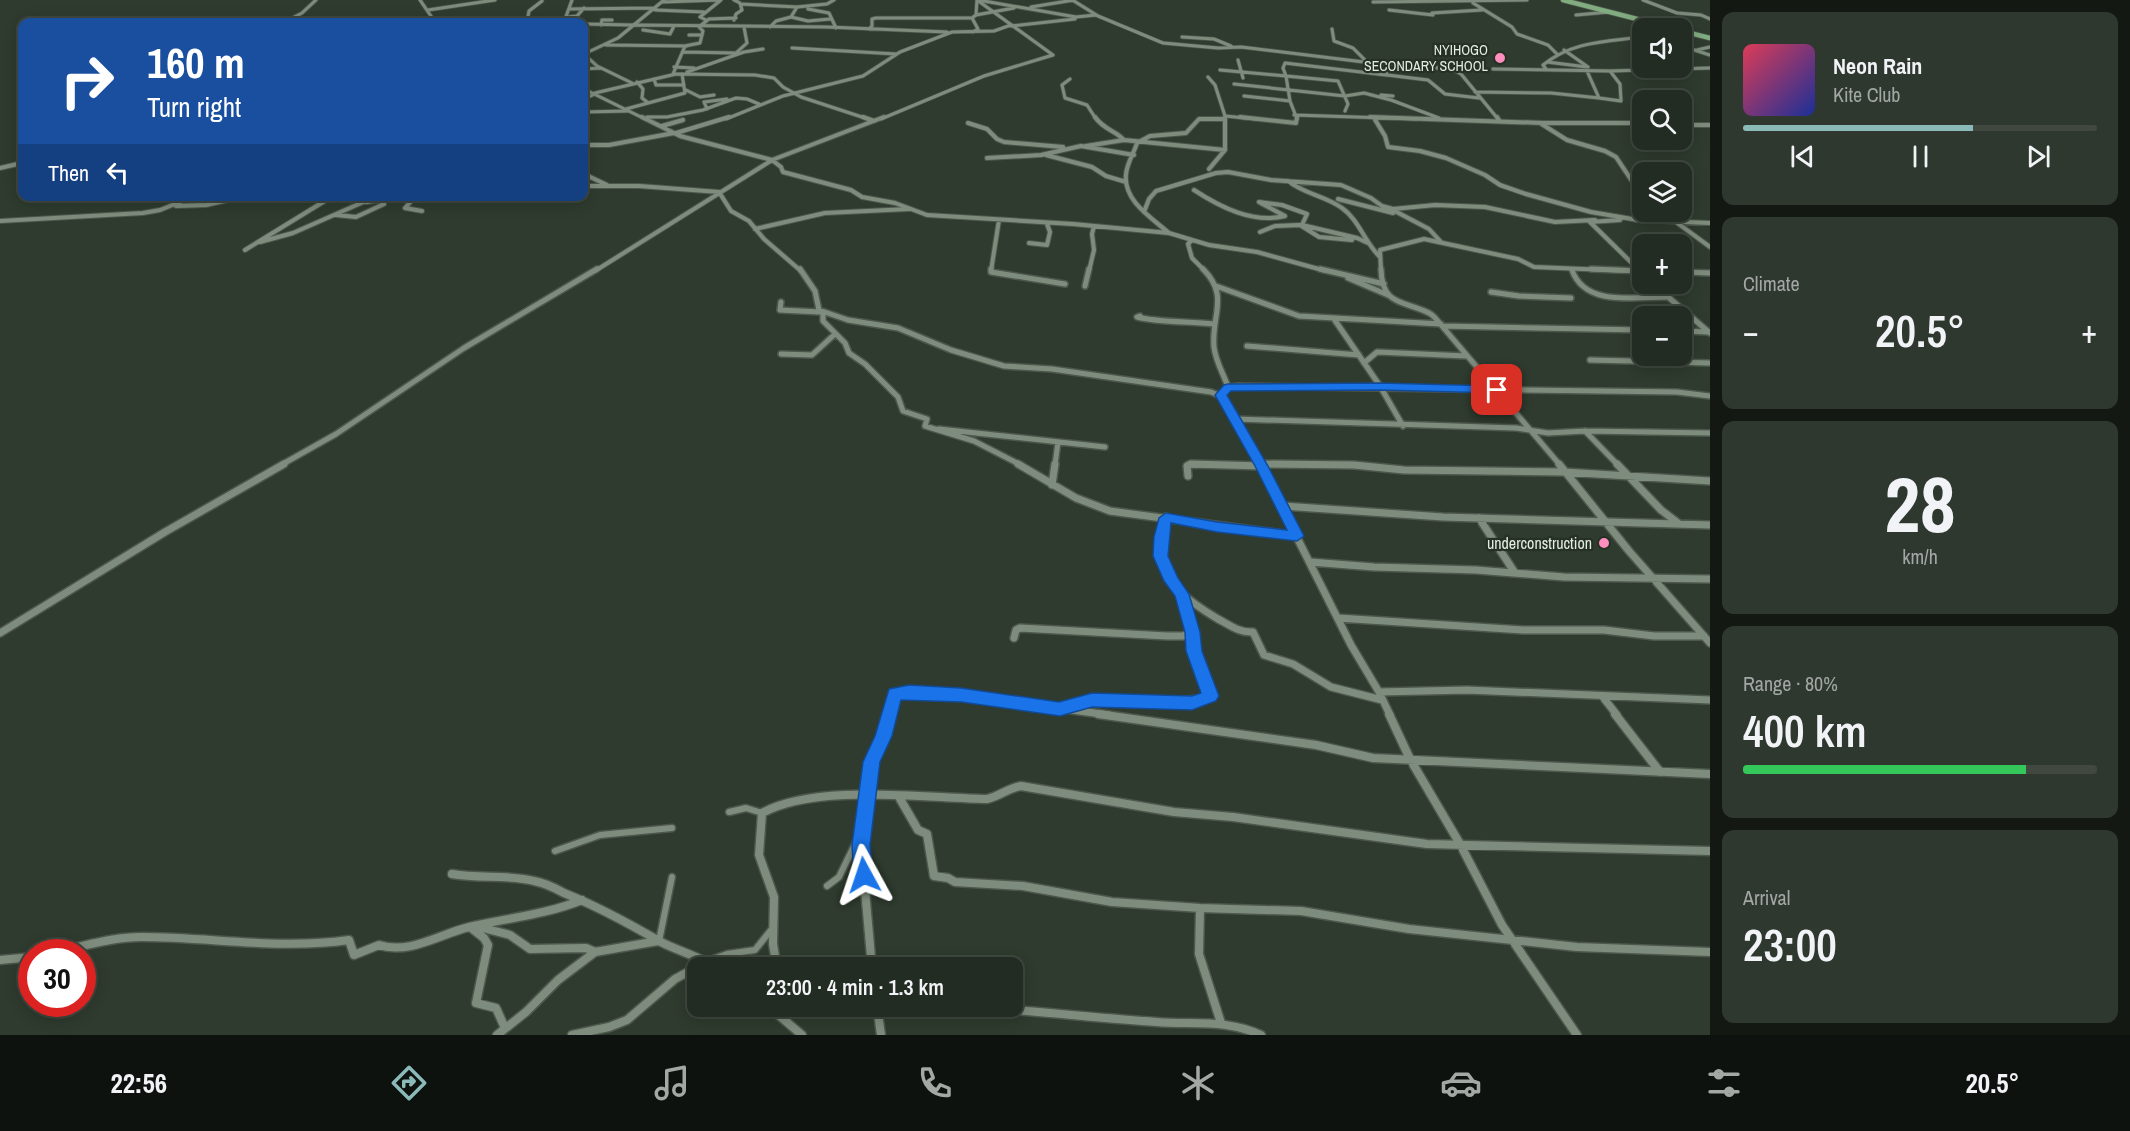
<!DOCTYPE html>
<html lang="en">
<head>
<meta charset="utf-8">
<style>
	body { margin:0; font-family:"Archivo Narrow",sans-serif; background:#2f382f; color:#f1f3f6; height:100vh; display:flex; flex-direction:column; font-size:22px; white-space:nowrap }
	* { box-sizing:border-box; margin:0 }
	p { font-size:20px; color:#a3a7a5 }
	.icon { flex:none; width:33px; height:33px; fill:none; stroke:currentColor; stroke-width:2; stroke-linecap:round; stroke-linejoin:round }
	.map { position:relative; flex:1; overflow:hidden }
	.side { display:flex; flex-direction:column; gap:12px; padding:12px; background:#131813; width:420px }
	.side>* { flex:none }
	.banner { position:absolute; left:18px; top:18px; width:570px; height:183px; border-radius:12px; box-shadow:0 3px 15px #0003,0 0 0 2px #404840; background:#1a4fa0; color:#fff; overflow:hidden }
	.fabs { position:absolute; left:1632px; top:18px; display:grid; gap:12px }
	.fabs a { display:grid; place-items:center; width:60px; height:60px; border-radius:12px; background:#232c22; box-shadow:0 3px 15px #0003,0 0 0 2px #404840; font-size:30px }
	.speed { position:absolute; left:18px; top:939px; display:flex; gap:12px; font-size:30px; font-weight:700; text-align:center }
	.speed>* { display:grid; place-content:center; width:78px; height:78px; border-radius:50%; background:#232c22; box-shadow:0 3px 15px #0003,0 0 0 2px #404840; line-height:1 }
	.speed .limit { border:9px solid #d22; background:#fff; color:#111 }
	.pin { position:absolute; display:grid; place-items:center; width:51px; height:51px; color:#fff; margin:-26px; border-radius:12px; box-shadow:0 3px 9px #0006 }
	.me { position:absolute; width:66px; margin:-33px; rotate:355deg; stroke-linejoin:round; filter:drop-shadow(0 0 4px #0008) }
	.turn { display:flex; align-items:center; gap:21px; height:126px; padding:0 30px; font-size:27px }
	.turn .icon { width:78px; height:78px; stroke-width:2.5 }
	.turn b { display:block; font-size:42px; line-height:51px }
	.then { display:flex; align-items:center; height:57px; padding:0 30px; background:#0003; gap:12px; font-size:22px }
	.big { font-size:45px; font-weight:600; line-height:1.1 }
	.side .card { flex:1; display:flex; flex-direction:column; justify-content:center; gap:9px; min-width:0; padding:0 21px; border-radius:12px; background:#2f382f }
	.side .dial { align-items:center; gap:0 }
	.dial b { font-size:78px; line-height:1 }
	.song { display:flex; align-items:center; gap:18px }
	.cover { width:72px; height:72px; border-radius:9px; background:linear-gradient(135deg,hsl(350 70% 55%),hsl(230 70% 35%)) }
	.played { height:6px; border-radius:3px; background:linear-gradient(90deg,#8bbbb9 65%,#404840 65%) }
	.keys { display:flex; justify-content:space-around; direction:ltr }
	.heat { display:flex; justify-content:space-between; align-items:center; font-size:33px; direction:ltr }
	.charge { height:9px; border-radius:4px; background:linear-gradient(90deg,#34c759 80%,#404840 0) }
	.trip { position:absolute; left:687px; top:957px; width:336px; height:60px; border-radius:12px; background:#232c22; box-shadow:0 3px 15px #0003,0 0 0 2px #404840; font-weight:600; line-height:60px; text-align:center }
	.menu { display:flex; height:96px; justify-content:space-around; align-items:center; background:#0e120e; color:#a3a7a5 }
	.menu .icon { width:42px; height:42px }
	.menu .current { color:#8bbbb9 }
	.menu b { font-size:27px; color:#f1f3f6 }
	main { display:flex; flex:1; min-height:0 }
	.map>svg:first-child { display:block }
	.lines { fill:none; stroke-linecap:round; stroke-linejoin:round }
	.pedestrian-casing { stroke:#4d574c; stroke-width:9 }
	.minor-far4-casing { stroke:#4d574c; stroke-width:4.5 }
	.minor-far3-casing { stroke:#4d574c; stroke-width:6 }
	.minor-far2-casing { stroke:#4d574c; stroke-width:8 }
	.minor-far1-casing { stroke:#4d574c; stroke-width:10 }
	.minor-casing { stroke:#4d574c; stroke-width:11 }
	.primary-casing { stroke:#4d574c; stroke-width:6 }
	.pedestrian { stroke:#7e8c7d; stroke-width:6 }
	.minor-far4 { stroke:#7e8c7d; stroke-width:3 }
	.minor-far3 { stroke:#7e8c7d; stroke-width:4 }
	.minor-far2 { stroke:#7e8c7d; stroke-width:5 }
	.minor-far1 { stroke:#7e8c7d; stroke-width:7 }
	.minor { stroke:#7e8c7d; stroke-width:8 }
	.primary { stroke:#80ac7f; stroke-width:4.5 }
	.route { fill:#1a73e8; stroke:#114b97; stroke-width:1.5 }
	.poi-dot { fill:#fd8ebe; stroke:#253125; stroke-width:2 }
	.labels { text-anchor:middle; stroke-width:4.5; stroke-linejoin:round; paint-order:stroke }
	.far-poi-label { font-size:14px; fill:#e5ece4; stroke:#253125; text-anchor:end }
	.poi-label { font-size:16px; fill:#e5ece4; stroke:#253125; text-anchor:end }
</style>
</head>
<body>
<main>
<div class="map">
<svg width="1710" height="1035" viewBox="0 0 1710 1035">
	<rect width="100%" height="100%" fill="#2f3b2e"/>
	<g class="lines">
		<defs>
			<path id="pedestrian" d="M729 812 746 808 762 813
				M555 851 600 835 672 828
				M827 886 839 877 860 834
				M659 941 672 877
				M707 961 727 954 755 950 771 930"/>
			<path id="minor-far4" d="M420 0 435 22
				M734 0 740 3 742 10 736 14 734 20
				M978 0 1076 17 1096 15
				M1643 0 1677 13 1701 15 1710 19
				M1074 1 1098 16 1163 43 1218 48 1241 47 1372 63 1451 69 1461 74 1498 119
				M663 2 718 0
				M1373 2 1527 0
				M1473 3 1512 27 1517 34 1548 45 1557 54
				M740 4 798 7
				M1031 7 1074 0
				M570 9 656 8
				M808 9 829 13 836 28
				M428 10 495 0
				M655 10 704 12
				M1389 10 1433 15 1432 13 1482 10 1480 8
				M976 15 1014 8
				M1576 15 1609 12
				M567 17 577 16 584 8
				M791 17 808 21 830 19
				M706 20 700 17 721 0
				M285 22 302 13 316 0
				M527 22 529 11 542 1
				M564 22 572 0
				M584 24 631 25
				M601 25 602 20H612
				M632 25 827 27 947 32
				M700 26 709 19 736 18
				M1011 26 1075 19
				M770 27 776 21 791 17 797 7 827 4 834 0
				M869 29 872 26V19L876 18H973
				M1332 29 1334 41 1353 48 1368 63
				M643 30 670 34 674 26
				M973 32 978 29 972 18 976 15 977 0
				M689 35H701
				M1182 37 1214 39 1231 46
				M606 45 687 46
				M1682 46 1710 55
				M792 48 896 54
				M1564 50 1588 67
				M1697 50 1710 47
				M683 52 735 53
				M736 53 747 43 744 27
				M584 54 618 38 664 0
				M584 54 597 66 632 83
				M1238 60 1243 78
				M1547 62 1587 67
				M674 67 694 68
				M584 69 601 68
				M1493 69 1610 71 1710 68
				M1546 69 1543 65C1573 41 1605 42 1642 37
				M1220 70 1286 76 1290 101 1297 119
				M687 72 744 52 763 49
				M673 74 685 46 700 43 703 31 698 26
				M1387 75 1428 80 1445 94 1479 98
				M1208 77 1215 85 1225 116 1255 119
				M654 79 656 85H684
				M1070 79 1062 85 1065 98 1087 105 1096 119
				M637 82 643 89 642 98 647 102
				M1234 84 1345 96 1364 93 1391 100 1439 118
				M584 89 645 119
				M686 90 700 97 714 95
				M1475 92 1551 93 1599 98 1587 71
				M595 93 676 74 755 75 774 78 783 87 801 97 868 119
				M1381 95 1393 96
				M1244 96 1290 101
				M1599 98 1621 101 1620 84 1610 71
				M584 99 595 94
				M626 109 685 93 682 74
				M707 109 704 102 727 99
				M1345 111 1348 104 1338 81 1286 76 1283 68 1285 63 1386 75 1388 64
				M584 112 627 111
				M1294 115 1417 119
				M647 117H667L703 110 736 98 747 99 759 104
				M726 119 783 96 863 76 900 52 952 32 994 31 1011 25
				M881 119 984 76 1053 55 977 0"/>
			<path id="minor-far3" d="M642 117 680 136 772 160 781 167 783 172 851 190 862 197 895 203 927 215 1073 224 1169 233 1209 245 1257 252 1326 271
				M863 117 874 121
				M1095 117C1104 130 1115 130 1124 140
				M1240 117 1296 123 1297 117
				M1370 117 1543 123H1642
				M1497 117 1499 120
				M1374 118 1385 136 1388 147 1420 151 1446 158 1485 175 1500 185 1526 194 1591 212 1638 220
				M968 123 987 129 997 139 1004 142 1063 147
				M1540 123 1567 140 1605 151 1616 157 1642 196
				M1682 125H1710
				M662 126 683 120
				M676 133 729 117
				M584 145H609L674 133
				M1086 146 1124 140 1225 150V117
				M1046 155 1092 167 1106 176 1126 182
				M987 158 1041 155 1081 146 1134 155
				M0 168 22 163
				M1209 169 1225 150
				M584 174 607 185
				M1288 181C1304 194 1326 196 1342 208 1358 219 1365 242 1379 256
				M584 186H639L719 192 731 211 749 221 764 239 801 271
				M1194 190C1220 207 1253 224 1285 216L1259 202 1282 205 1307 214 1302 225 1357 238 1368 243
				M310 196 367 202 402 196
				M411 196 412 200 405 208 422 211
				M1338 199 1393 213
				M193 200 208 196
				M176 206 206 205 246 196
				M1391 209 1429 229 1441 242
				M1144 212 1149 199 1156 191 1216 173 1228 172 1271 180 1341 185 1371 198 1382 206 1393 209 1435 205 1485 207 1555 222 1595 220
				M1661 212 1669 221
				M336 215 356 217 384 204
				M1620 220 1590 222 1640 271
				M1636 220 1710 223
				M0 221 143 213 160 210 195 196
				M1676 222 1710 247
				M755 229 825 213 909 209
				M1260 232 1275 226 1300 225 1319 237 1352 240
				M1169 233C1152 218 1123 201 1126 174 1127 163 1134 153 1137 143L1150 136 1186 133 1199 119H1225
				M1192 240 1188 244 1192 258 1205 271
				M260 242 293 233 377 196
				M1029 243 1047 245 1050 232 1047 224
				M245 250 328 199
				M595 271 772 160 884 117
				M991 271 999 220
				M1089 271 1094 250 1092 234 1094 226
				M1381 271 1380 250 1424 239 1518 259 1534 267 1632 271"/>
			<path id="minor-far2" d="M800 269 815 291 819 310 848 320 898 328 951 350 1004 366 1052 369 1211 392 1223 397 1261 465
				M991 269V272L1065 284
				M1203 269C1230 296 1211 315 1214 347 1215 360 1224 375 1228 387
				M1320 269 1384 284
				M1381 269C1382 307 1404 300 1429 313 1434 315 1438 322 1442 326
				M1591 269 1642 271
				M1638 269 1640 271
				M1572 270C1585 307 1635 297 1667 297
				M1682 272 1710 273
				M1348 278 1388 295
				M1653 284 1710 333
				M1085 286 1089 269
				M1216 286 1299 316 1441 324
				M1491 292 1519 296 1571 298
				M781 302 780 310 820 312
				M823 313V321L845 343 849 353 865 364 898 397 903 411 927 419 925 426 974 441 1021 465
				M1140 316 1137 317C1162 323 1188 321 1214 324
				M1334 319 1380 386 1403 426
				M1682 331 1709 332
				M1247 346 1359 355
				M781 354 812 355 835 334
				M1590 360 1710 363
				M1364 363 1377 352 1466 356
				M1221 395 1228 387 1239 386 1677 392 1710 396
				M1235 419 1516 428 1548 433 1585 431 1710 433
				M939 429 1105 447
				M1585 431 1618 465
				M1260 464 1357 465
				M281 465 336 434 464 348 597 269
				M1055 465 1058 442
				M1188 465H1237
				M1560 465 1442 326 1642 330"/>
			<path id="minor-far1" d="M1018 464 1076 498 1110 511 1297 536
				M1260 464 1351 645 1379 692 1390 715
				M1260 464 1354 465 1404 470 1564 472 1710 481
				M1559 464 1629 551 1710 643
				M1617 464 1661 510 1678 523
				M1188 476 1187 466 1191 464 1262 466
				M1052 485 1055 464
				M1283 506 1443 517 1710 525
				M1166 517C1163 528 1159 538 1160 549 1160 583 1193 604 1218 619 1230 625 1239 633 1253 632L1264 655 1293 664 1331 687 1382 700
				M1479 518 1515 573
				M1310 562 1374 567 1476 570 1564 577 1710 579
				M1338 618 1523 630H1604L1654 636H1704
				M0 633 165 532 284 464
				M1014 638 1016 630 1020 628 1167 636H1183L1192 632
				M1379 692 1467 690 1710 700
				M1602 696 1617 715
				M1060 709C1111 693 1160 710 1210 696L1182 595
				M888 715 893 696 898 693 961 695 1109 715"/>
			<path id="minor" d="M1098 714 1316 745 1373 758 1710 774
				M1389 714 1410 759 1460 844 1502 925 1577 1035
				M1615 714 1660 772
				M899 797 918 830 927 834 934 876 948 878 955 882 1023 886 1112 902 1200 908 1301 911 1409 929 1577 947 1710 952
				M452 874C479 879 508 874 534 881 545 883 555 888 564 893 597 906 628 923 659 941 677 951 700 956 716 968
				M1200 908 1199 954 1221 1023
				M470 927 484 938 488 945 476 1003 496 1008 505 1028
				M483 928 510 935 530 949 586 948 595 952
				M54 952C83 947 111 937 141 937 211 937 279 950 349 940L354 955 379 945C409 955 440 934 469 927 507 918 545 915 582 900
				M0 960 32 957
				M777 968 773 944 774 897 759 855 762 813C816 783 924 798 987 799 1000 796 1008 788 1021 786L1174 812 1233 817 1427 844 1710 851
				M872 968 861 845 872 762 883 736 889 714
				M768 1006 802 1035
				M784 1006 786 1019
				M877 1006 881 1035
				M949 1006C1018 1009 1087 1017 1157 1022 1193 1025 1227 1019 1261 1035
				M497 1035 526 1012 558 980 595 952 658 941
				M572 1035 609 1027 627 1020 675 979 706 962"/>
			<path id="primary" d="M1563 0 1672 28
				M1682 31 1710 38"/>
		</defs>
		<use href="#pedestrian" class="pedestrian-casing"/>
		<use href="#minor-far4" class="minor-far4-casing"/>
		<use href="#minor-far3" class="minor-far3-casing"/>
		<use href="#minor-far2" class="minor-far2-casing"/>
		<use href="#minor-far1" class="minor-far1-casing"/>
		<use href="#minor" class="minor-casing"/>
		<use href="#primary" class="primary-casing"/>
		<use href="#pedestrian" class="pedestrian"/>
		<use href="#minor-far4" class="minor-far4"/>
		<use href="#minor-far3" class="minor-far3"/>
		<use href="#minor-far2" class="minor-far2"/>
		<use href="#minor-far1" class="minor-far1"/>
		<use href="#minor" class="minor"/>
		<use href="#primary" class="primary"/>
	</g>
	<path class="route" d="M1380 383 1497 386 1502 390 1497 393 1380 390 1231 391 1227 395 1268 466 1304 536 1297 541 1217 532 1171 523 1168 556 1178 578 1189 594 1200 632 1202 651 1219 696 1216 701 1192 710 1092 707 1060 716 961 702 901 700 892 736 880 762 870 845 873 875 871 882 864 884 857 882 854 875 852 845 863 762 875 736 889 689 909 685 961 688 1059 702 1092 693 1192 696 1201 693 1186 651 1185 632 1175 596 1164 581 1153 556 1154 537 1159 518 1166 513 1217 522 1287 530 1255 466 1215 395 1224 385 1228 384Z"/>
	<g class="poi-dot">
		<circle cx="1500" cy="58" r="6"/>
		<circle cx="1604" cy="543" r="6"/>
	</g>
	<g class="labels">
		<g class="far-poi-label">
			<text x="1488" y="55">NYIHOGO<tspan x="1488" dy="16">SECONDARY SCHOOL</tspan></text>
		</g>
		<g class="poi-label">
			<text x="1592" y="549">underconstruction</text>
		</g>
	</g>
</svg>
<div class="fabs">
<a><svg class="icon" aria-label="sound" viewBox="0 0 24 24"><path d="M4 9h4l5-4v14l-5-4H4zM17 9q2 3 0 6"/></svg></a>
<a><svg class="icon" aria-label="search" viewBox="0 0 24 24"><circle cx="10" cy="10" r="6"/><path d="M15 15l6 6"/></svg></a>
<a><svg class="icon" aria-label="layers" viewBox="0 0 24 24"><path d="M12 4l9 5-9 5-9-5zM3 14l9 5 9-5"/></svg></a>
<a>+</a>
<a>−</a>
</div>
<div class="speed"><div class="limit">30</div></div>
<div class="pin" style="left:1497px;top:390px;background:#d93025"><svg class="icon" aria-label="arrive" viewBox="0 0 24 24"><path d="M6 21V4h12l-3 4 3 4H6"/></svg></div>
<svg class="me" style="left:864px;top:875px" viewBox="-20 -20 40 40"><path d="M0-17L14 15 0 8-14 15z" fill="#1a73e8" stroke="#fff" stroke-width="4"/></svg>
<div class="trip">23:00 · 4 min · 1.3 km</div>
<div class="banner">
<div class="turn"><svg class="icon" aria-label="right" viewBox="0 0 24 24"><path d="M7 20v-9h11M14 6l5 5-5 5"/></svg><div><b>160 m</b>Turn right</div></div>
<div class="then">Then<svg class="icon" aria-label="left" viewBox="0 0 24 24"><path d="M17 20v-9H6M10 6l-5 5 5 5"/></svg></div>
</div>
</div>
<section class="side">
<div class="card">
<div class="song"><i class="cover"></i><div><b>Neon Rain</b><p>Kite Club</p></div></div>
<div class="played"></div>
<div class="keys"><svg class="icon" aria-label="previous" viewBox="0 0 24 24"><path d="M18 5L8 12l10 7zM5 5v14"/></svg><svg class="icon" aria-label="pause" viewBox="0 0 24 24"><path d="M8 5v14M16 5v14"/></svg><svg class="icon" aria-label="next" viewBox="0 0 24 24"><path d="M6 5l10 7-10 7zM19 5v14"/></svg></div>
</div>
<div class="card"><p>Climate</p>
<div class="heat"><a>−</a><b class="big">20.5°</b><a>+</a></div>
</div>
<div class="card dial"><b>28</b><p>km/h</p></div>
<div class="card"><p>Range · 80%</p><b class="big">400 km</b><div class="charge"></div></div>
<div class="card"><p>Arrival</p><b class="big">23:00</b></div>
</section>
</main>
<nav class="menu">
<b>22:56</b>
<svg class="icon current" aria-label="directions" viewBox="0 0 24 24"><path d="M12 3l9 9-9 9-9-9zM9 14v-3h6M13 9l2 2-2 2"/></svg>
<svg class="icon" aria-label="music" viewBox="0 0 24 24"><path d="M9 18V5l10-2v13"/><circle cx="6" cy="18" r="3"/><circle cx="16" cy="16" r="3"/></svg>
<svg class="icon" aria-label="phone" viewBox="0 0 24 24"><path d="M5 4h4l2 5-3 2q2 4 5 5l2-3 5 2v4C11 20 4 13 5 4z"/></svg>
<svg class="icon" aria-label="climate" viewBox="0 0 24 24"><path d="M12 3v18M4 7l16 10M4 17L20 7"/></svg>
<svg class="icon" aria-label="car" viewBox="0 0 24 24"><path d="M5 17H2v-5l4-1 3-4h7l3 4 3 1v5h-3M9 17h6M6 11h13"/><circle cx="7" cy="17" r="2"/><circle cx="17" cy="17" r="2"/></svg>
<svg class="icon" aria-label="filters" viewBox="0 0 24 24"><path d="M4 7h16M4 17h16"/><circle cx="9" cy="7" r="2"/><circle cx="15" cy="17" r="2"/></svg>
<b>20.5°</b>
</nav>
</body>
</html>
